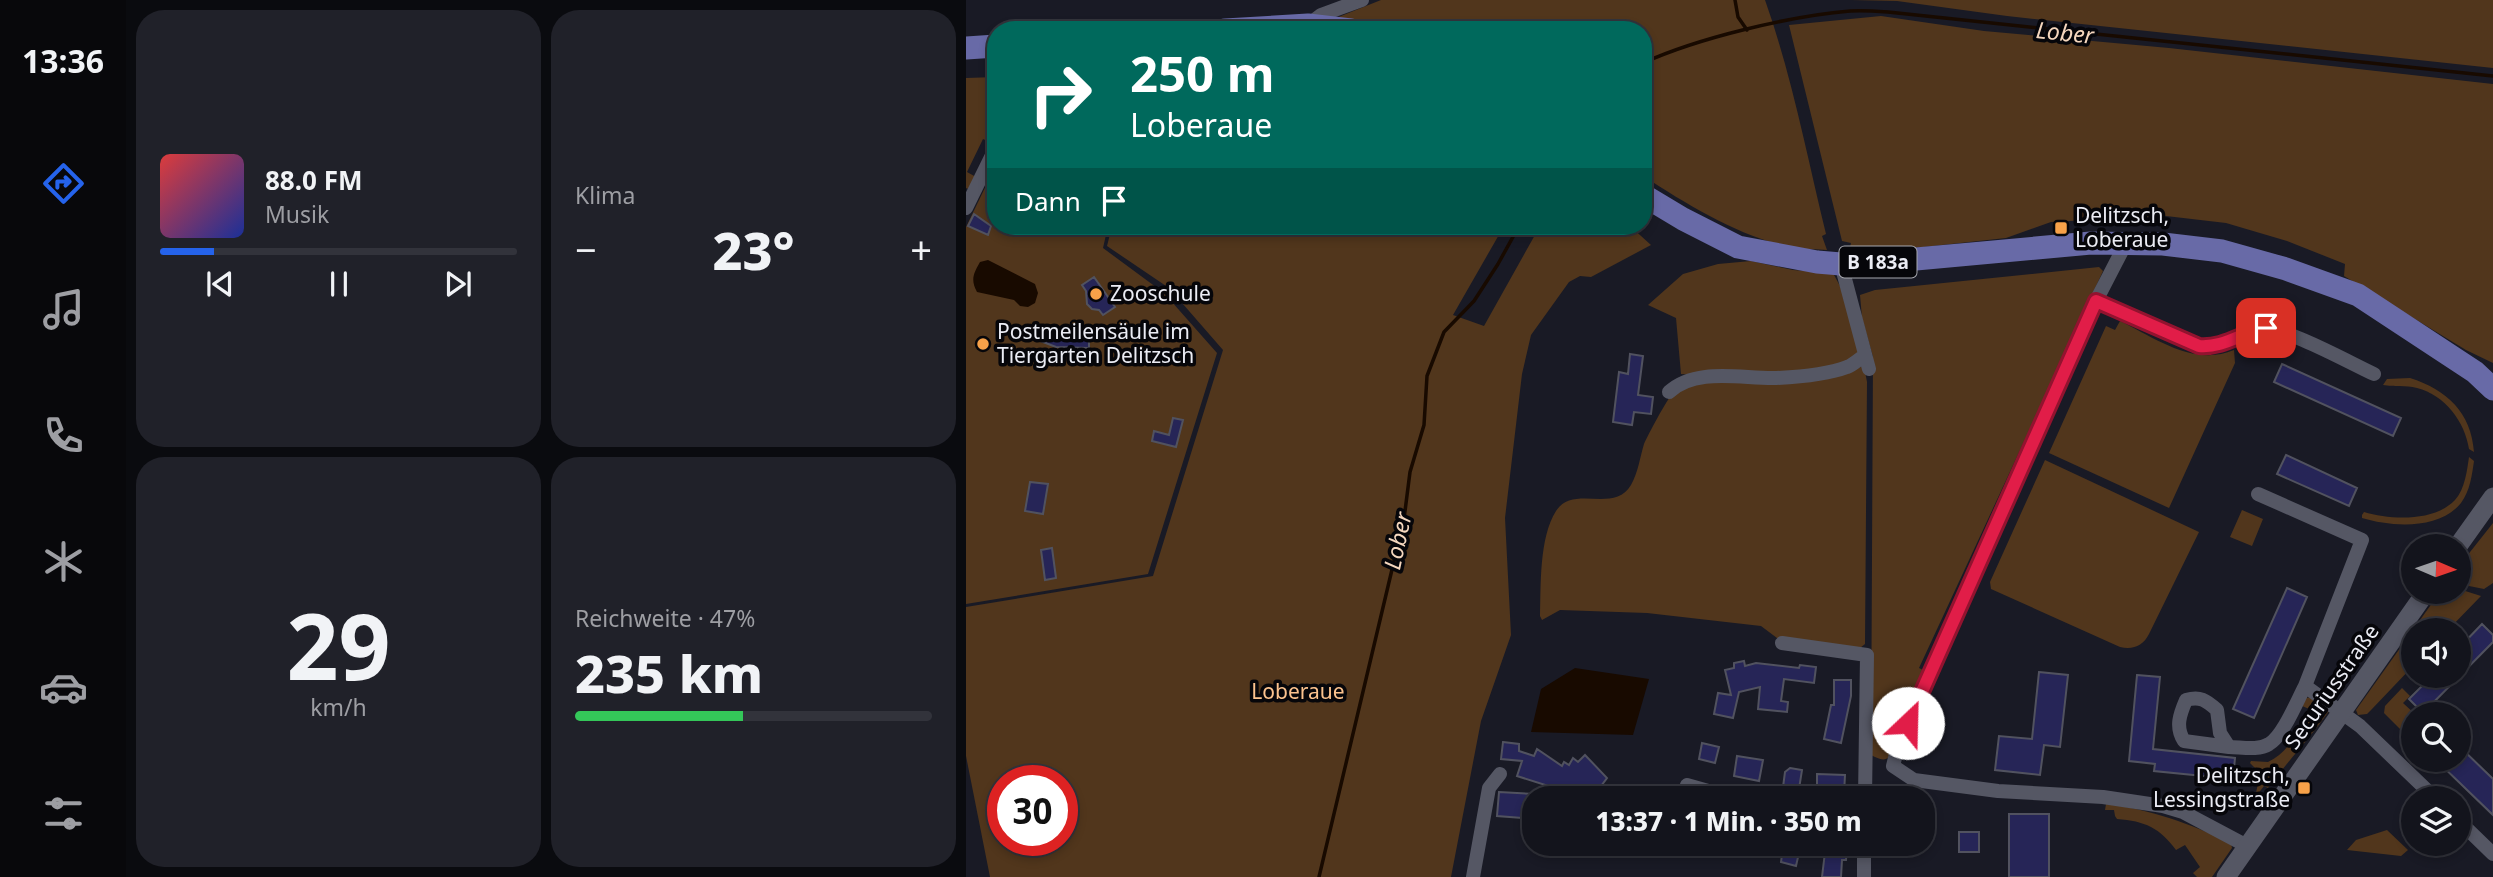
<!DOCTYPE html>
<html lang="de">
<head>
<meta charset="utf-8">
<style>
	body { margin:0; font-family:"Noto Sans",sans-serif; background:#202129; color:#f1f3f6; height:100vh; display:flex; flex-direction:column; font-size:26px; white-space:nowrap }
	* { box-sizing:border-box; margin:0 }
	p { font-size:23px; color:#9d9ea3 }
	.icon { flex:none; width:38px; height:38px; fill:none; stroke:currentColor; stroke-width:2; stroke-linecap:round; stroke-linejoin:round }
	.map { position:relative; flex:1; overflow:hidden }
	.details { display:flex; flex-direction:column; gap:10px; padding:10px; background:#0a0b0f; width:840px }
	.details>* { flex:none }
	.guide { position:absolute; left:21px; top:21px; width:665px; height:214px; border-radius:28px; box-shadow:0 4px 10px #0003,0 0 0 2px #32333b; background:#00695c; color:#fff; overflow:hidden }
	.needle { width:46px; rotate:92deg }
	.fabs { position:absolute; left:1435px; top:534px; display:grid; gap:14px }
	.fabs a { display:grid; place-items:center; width:70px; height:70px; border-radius:50%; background:#13141c; box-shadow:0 4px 10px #0003,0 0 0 2px #32333b; font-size:35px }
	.speed { position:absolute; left:21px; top:765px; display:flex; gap:14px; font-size:35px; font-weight:700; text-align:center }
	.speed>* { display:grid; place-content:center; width:91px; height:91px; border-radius:50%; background:#13141c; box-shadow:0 4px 10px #0003,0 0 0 2px #32333b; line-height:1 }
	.speed .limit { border:10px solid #d22; background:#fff; color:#111 }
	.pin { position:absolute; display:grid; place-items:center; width:60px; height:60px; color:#fff; margin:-30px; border-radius:14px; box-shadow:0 4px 10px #0006 }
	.me { position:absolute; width:77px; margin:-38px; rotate:24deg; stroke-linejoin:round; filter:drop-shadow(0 0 5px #0008) }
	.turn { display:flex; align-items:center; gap:24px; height:147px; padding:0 28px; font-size:32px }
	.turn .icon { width:91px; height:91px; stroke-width:2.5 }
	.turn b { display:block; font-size:49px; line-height:60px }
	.then { display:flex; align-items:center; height:66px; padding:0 28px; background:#0003; gap:14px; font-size:26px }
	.big { font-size:52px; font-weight:800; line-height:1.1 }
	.details .widget { flex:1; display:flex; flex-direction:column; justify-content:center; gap:10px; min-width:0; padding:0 24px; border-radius:28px; background:#202129 }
	.details .dial { align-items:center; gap:0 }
	.dial b { font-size:91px; line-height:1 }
	.song { display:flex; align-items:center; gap:21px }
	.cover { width:84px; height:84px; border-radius:10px; background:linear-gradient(135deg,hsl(0 70% 55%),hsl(230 70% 35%)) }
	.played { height:7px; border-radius:4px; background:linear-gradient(90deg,#2563eb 15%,#32333b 15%) }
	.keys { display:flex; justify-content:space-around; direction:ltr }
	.heat { display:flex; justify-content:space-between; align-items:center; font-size:38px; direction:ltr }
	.charge { height:10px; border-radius:5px; background:linear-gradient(90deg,#34c759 47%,#32333b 0) }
	.details .tiles { flex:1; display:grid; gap:10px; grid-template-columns:repeat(2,1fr) }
	.trip { position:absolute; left:556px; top:786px; width:413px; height:70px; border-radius:28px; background:#13141c; box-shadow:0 4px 10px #0003,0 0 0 2px #32333b; font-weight:800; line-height:70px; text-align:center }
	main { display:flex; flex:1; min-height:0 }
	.tab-bar { display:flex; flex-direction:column; width:126px; justify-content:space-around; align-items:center; background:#08080b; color:#9d9ea3 }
	.tab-bar .icon { width:49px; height:49px }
	.tab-bar .selected { color:#2563eb }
	.tab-bar b { font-size:32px; color:#f1f3f6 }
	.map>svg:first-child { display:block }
	.green { fill:#51361c; fill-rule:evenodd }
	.water { fill:#180a00 }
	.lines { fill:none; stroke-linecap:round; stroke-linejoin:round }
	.stream { stroke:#180a00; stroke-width:3.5 }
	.building { fill:#262557; stroke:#51525f; stroke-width:2 }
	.street { stroke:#555764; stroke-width:14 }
	.secondary { stroke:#555764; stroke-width:19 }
	.primary { stroke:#686aa7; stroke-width:23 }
	.route-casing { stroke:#92132f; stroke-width:18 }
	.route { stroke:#e11d48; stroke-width:12 }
	.poi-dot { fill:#f7a149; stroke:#06060a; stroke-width:2.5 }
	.labels { text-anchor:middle; stroke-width:7; stroke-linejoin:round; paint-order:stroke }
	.shield { fill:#06060a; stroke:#a6a7ae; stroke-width:2 }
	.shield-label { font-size:19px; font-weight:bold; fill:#ebecf4 }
	.poi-label { font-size:21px; fill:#ebecf4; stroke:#06060a; text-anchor:start }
	.street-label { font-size:21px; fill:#ebecf4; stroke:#06060a }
	.park-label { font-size:21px; fill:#fcc38e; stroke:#06060a }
	.water-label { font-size:23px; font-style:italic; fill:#f5d7be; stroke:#06060a }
</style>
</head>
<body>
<main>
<nav class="tab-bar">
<b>13:36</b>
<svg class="icon selected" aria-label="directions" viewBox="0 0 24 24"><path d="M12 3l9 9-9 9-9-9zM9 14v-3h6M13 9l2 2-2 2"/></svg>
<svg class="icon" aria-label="music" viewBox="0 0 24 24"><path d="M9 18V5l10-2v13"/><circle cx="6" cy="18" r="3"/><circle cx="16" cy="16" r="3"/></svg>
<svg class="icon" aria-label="phone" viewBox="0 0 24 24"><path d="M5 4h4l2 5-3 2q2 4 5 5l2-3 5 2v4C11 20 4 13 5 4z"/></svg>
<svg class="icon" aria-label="climate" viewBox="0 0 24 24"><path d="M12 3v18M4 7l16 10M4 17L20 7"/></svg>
<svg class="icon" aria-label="car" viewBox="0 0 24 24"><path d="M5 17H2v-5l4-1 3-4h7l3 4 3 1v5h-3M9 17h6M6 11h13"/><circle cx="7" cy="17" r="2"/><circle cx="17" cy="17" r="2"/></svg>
<svg class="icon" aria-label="filters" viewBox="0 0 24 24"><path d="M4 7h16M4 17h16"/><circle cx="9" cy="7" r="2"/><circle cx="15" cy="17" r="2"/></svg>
</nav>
<section class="details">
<div class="tiles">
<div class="widget">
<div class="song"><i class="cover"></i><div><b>88.0 FM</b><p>Musik</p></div></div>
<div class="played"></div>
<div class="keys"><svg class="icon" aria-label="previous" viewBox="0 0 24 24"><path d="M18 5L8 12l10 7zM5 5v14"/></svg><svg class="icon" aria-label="pause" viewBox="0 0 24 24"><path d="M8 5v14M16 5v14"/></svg><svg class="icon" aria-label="next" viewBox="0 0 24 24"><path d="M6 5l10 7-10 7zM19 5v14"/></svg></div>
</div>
<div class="widget"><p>Klima</p>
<div class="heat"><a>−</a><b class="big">23°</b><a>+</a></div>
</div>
<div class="widget dial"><b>29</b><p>km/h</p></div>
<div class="widget"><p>Reichweite · 47%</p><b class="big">235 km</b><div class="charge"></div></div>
</div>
</section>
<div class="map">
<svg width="1527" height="877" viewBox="0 0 1527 877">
	<rect width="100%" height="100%" fill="#191a25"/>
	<path class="green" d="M415 0H799C826 76 841 156 860 234L856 236 861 250C851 249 839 250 829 248 773 237 724 206 677 176V30H418L370 18Z
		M885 0H1527V68L1041 16 931 1Z
		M915 16 1018 31 1203 48 1527 84V363L1500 350 1378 276 1379 264 1321 241 1260 223 1200 216 1085 222 1040 238 930 250 883 252 885 243 876 241 823 25Z
		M30 77V113L23 126 30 129 26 143 17 139 1 172 10 177 4 190 0 188V78Z
		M30 165V226H142L137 248 198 293 251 353 182 574 0 604V227Z
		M146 226H538L487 315 518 326 574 226H664L685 245 625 277 614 276 603 282 565 335 556 374 539 518 545 635 515 721 485 877H24L0 756V607L187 576 257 350 203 288 141 246ZM37 780H96V840H37Z
		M785 261 827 270 867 273 874 286 899 355 875 373 898 366 901 382 899 644 894 648 811 638 795 626 681 613 594 610 576 620 574 616C575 585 573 538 590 511 607 484 648 514 665 485 672 473 674 457 678 444 682 435 701 399 707 393 716 386 731 381 741 376L715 374 710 318 682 305 717 274 752 264Z
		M1133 267 1137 271 953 668 961 672 925 756C918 762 913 759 905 755L907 357 896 318 894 295 909 290Z
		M1154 321C1189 338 1228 367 1268 350L1269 363 1203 508 1083 453 1140 326 1149 330Z
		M1444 378C1481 390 1505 412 1508 452L1503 449C1499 422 1479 395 1451 388 1439 385 1428 387 1417 385L1421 379Z
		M1503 457 1508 461C1506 475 1504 491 1495 503 1473 530 1426 527 1396 518V515L1398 512C1425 520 1468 522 1489 500 1499 489 1501 470 1503 457Z
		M1079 460 1233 532 1183 634C1177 646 1167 650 1154 647L1025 589 1024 582Z
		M1276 510 1297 519 1286 546 1264 537Z
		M1527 523V583L1518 589 1493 584V566Z
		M1493 589 1515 596 1482 630H1447V666L1406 709 1401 714 1392 715 1390 710 1474 592H1493Z
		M1436 688 1444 696 1437 703 1449 714H1447V727L1439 734 1418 713 1419 706Z
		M1346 697 1363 711C1344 738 1321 762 1302 788L1298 786 1291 795 1290 793 1294 773 1284 763 1285 761 1302 762C1324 751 1333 730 1343 709L1334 705 1340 698Z
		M1140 804C1187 810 1222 823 1265 843L1266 848 1246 877H1231L1227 873 1234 867 1219 845 1210 850C1194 828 1179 821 1151 819L1149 816 1148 810H1139Z
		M1421 830 1442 850 1435 856 1381 850 1390 840Z"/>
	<path class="water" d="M22 260 69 284 72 293 69 303 62 307 54 306 48 300 11 292C4 279 8 273 14 262Z
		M609 668 683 679 667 735 565 732 575 689Z"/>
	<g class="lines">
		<path class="stream" d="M769 0 772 17 781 30
			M677 63C732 38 824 16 884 11 896 10 909 11 922 12L1527 76
			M353 877 438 519 444 472 458 425 461 376 478 332 508 301 532 264 553 226"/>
	</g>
	<path class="building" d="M8 214 25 226 22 235 2 226Z
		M128 277 149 307 137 315 133 310 126 309 121 304 120 291 116 285Z
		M73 330 92 338 123 340V348L90 347 69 339Z
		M664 354 677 356 672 395 687 397 685 414 668 412 666 425 647 422 653 372 662 374Z
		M1316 364 1435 418 1427 436 1308 382Z
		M207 418 217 420 210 447 186 441 188 431 203 435Z
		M1320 455 1391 488 1383 506 1311 474Z
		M64 482 82 484 77 514 59 511Z
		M86 548 90 578 79 580 75 550Z
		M1321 588 1341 597 1288 718 1267 709Z
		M1516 624 1527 635V642L1457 713 1443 699 1466 676H1493V648Z
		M778 661 779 666 790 663 833 668 834 665 850 667 848 683 818 679 815 701 822 702 821 712 792 709 794 687 773 692 767 718 748 714 752 693 765 695 759 670 768 668V663Z
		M1073 672 1102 675 1094 747 1078 745 1074 775 1029 770 1033 736 1066 739Z
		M1171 675 1194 677 1187 749 1269 758 1267 779 1188 771 1189 764 1163 761Z
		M868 680H885V696L875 743 858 739 865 705H868Z
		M537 742 553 744V751L568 756 571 749 596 766 598 762 603 765 607 758 612 762 619 755 641 778 626 798 612 790 608 794 551 776 556 761 535 759Z
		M736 743 753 747 749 763 733 759Z
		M1493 746 1527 779V815L1470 760H1493Z
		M771 756 797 760 793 781 768 776Z
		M824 768 836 770 833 789 817 787 819 772Z
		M851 774 879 775 878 794 851 793Z
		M533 792 569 794V819L531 816Z
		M1043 814H1083V877H1043Z
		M993 832H1013V852H993Z
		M785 844H835L830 866 815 862 816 855 785 847Z
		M860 844H881L880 860H876L875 877H856Z"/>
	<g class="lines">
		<path class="street" d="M342 25 355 15 396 0
			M0 208 30 147
			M1160 243 1130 301 932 746 927 766 948 780 1032 791 1137 797 1197 806 1217 812 1281 846
			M875 264 903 369
			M1130 301 1233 346C1262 348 1271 332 1296 329 1318 326 1384 363 1408 374
			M703 392C730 367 776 379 810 378 831 377 860 375 881 367 887 365 893 359 899 355
			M1292 494 1396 540 1339 686 1394 726 1469 798
			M816 643 901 655 899 798
			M1263 747 1218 741C1209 727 1214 714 1220 700 1234 696 1240 700 1251 710L1254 733 1263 747C1275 747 1292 751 1303 744 1317 736 1331 701 1339 686
			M721 785 767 798
			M1493 821 1527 854
			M507 877 523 788 534 774
			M898 877V844"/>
		<path class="secondary" d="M1492 546 1527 497
			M1260 877 1460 592"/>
		<path class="primary" d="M259 30 342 25 385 30
			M0 48 30 46
			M677 195 717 219 772 247 851 262 875 264 928 261 1125 243 1197 244 1256 251 1320 269 1392 295 1509 372 1527 389"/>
	</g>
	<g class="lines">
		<defs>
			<path id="route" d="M942 723 1130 301 1233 346C1259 348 1276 332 1300 328"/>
		</defs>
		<use href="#route" class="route-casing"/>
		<use href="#route" class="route"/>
	</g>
	<g class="poi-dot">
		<rect x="1088" y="221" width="14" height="14" rx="3.5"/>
		<circle cx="130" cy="294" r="7"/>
		<circle cx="17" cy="344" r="7"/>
		<rect x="1331" y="781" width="14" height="14" rx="3.5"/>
	</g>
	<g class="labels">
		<rect class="shield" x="873.5" y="246.5" width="77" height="31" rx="5"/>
		<g class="shield-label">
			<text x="912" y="269">B 183a</text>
		</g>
		<g class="poi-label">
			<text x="1109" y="223">Delitzsch,<tspan x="1109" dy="24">Loberaue</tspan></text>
			<text x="144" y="301">Zooschule</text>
			<text x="31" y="339">Postmeilensäule im<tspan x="31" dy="24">Tiergarten Delitzsch</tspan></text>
			<text x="1324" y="783" text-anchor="end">Delitzsch,<tspan x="1324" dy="24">Lessingstraße</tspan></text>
		</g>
		<g class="street-label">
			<text transform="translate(1366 687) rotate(-55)" y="7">Securiusstraße</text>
		</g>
		<g class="park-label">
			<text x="332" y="699">Loberaue</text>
		</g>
		<g class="water-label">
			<text transform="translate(1099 33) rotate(6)" y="8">Lober</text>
			<text transform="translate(432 541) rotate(-78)" y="8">Lober</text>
		</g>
	</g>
</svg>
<div class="fabs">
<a><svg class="needle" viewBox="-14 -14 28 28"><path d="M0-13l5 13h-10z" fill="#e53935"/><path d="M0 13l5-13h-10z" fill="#9d9ea3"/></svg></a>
<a><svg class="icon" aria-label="sound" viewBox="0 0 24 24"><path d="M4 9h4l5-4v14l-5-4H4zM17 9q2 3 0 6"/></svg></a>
<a><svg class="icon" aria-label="search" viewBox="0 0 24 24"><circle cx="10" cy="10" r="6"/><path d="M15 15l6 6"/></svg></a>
<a><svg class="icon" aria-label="layers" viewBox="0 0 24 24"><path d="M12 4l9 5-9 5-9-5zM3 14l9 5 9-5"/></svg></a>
</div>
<div class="speed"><div class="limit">30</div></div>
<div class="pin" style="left:1300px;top:328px;background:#d93025"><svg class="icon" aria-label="arrive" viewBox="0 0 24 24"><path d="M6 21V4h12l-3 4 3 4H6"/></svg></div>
<svg class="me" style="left:942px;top:723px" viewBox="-20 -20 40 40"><circle r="19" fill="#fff"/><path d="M0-13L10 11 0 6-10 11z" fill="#e11d48"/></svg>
<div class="trip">13:37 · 1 Min. · 350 m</div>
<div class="guide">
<div class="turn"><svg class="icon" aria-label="right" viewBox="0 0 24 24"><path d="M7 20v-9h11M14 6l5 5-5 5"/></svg><div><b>250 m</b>Loberaue</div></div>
<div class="then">Dann<svg class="icon" aria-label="arrive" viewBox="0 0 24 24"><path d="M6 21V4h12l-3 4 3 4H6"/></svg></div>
</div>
</div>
</main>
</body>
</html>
